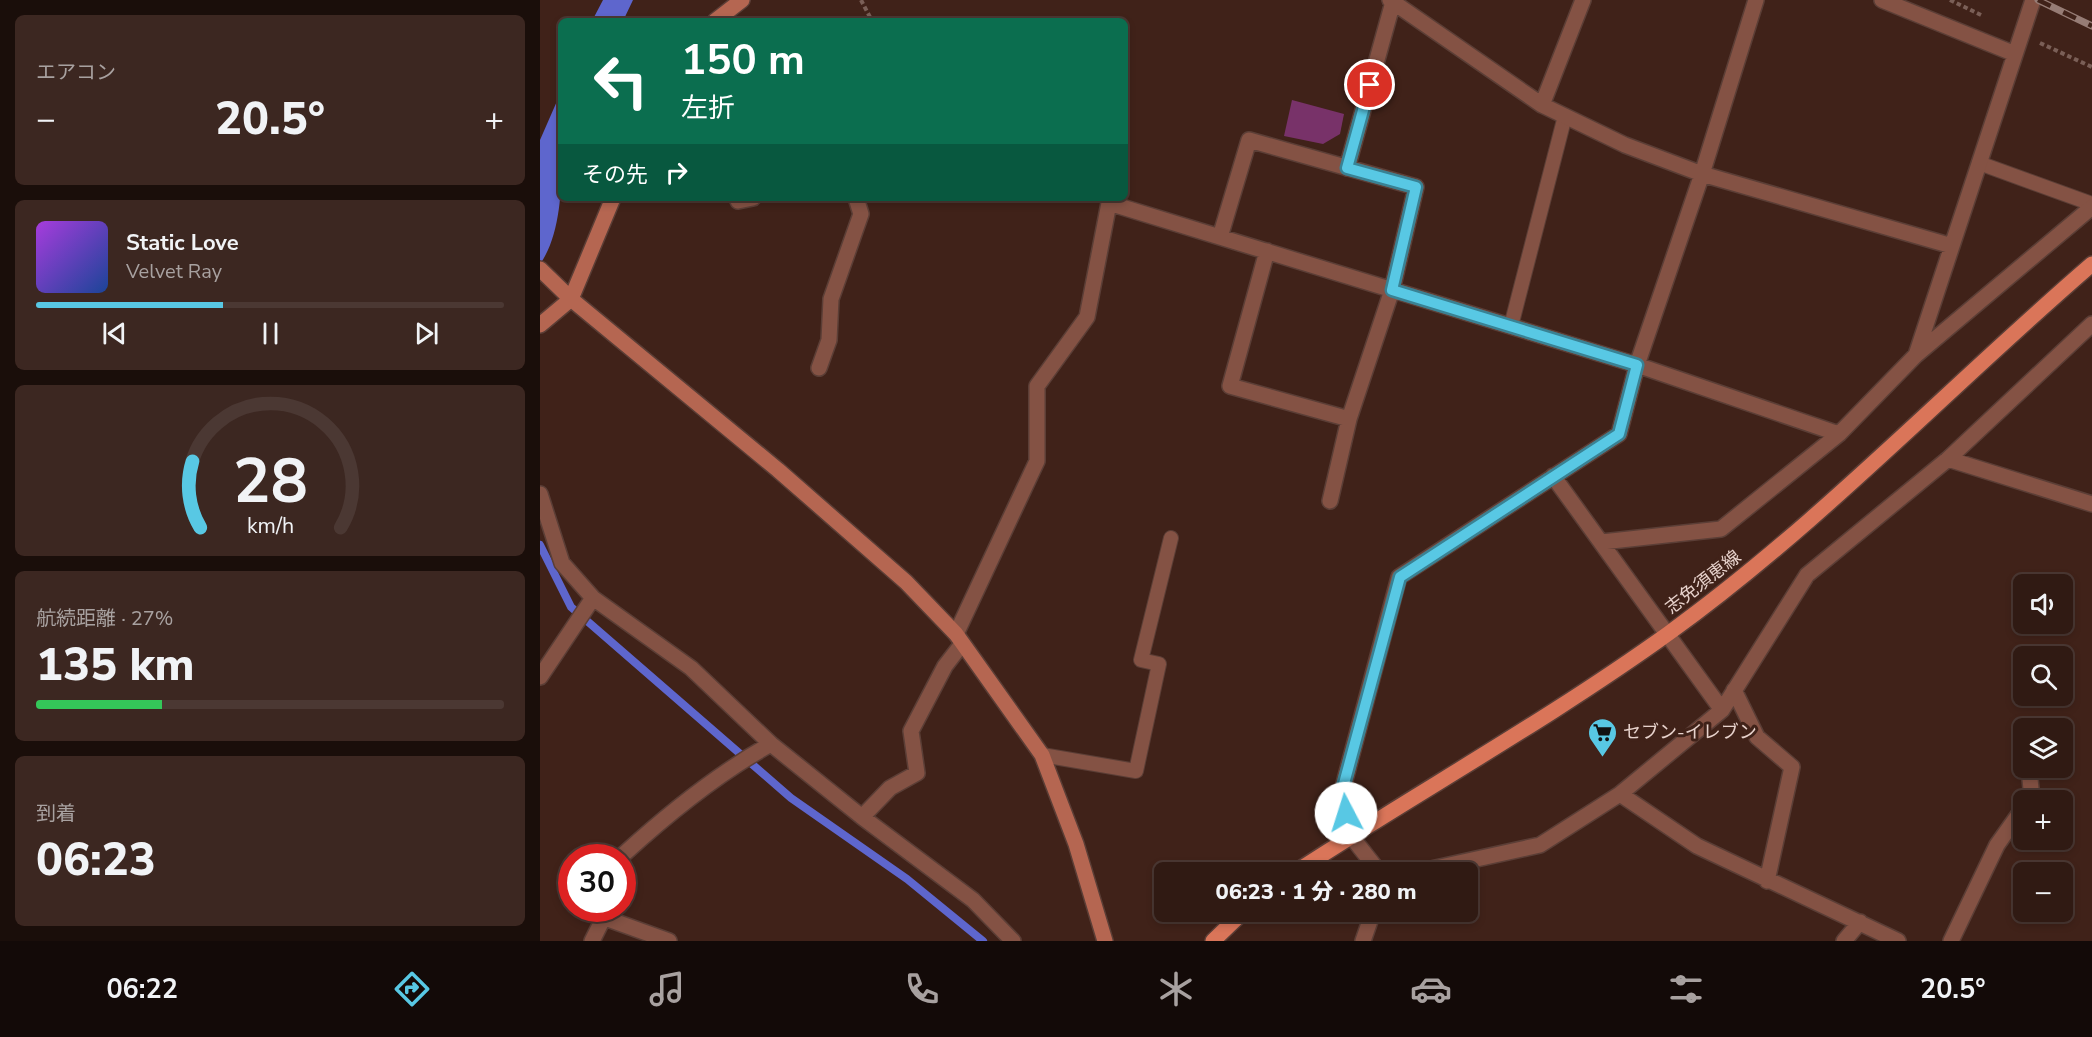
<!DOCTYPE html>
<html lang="ja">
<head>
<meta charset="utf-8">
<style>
	body { margin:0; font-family:"Nunito Sans","Noto Sans JP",sans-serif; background:#3c2721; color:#f1f3f6; height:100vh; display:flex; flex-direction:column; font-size:22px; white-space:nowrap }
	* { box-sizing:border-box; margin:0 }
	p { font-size:20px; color:#a8a1a0 }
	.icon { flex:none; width:33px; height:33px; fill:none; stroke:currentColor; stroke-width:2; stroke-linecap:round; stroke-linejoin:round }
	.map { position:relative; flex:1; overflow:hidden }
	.side { display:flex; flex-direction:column; gap:15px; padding:15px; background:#1a0e0a; width:540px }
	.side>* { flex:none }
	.hud { position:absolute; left:18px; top:18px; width:570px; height:183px; border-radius:9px; box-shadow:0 3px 9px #0003,0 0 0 2px #4b3833; background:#0b6e4f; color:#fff; overflow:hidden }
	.fabs { position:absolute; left:1473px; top:574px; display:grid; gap:12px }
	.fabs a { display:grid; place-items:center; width:60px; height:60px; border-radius:9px; background:#301a13; box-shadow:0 3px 9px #0003,0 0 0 2px #4b3833; font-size:30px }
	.speed { position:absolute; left:18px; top:844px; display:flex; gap:12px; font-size:30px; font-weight:700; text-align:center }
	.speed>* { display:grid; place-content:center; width:78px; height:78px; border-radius:50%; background:#301a13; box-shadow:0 3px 9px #0003,0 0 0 2px #4b3833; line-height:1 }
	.speed .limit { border:9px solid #d22; background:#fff; color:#111 }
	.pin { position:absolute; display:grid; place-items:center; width:51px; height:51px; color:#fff; margin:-26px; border:3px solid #fff; border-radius:50%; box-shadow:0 2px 6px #0007 }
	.me { position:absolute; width:66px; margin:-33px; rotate:355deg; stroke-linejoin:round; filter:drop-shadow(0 0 4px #0008) }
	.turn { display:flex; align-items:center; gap:21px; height:126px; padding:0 24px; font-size:27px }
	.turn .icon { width:78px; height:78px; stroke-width:2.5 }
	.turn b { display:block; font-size:42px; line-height:51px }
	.then { display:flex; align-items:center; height:57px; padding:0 24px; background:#0003; gap:12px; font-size:22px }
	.big { font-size:45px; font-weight:800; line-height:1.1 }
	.side .widget { flex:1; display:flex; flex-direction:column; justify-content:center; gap:9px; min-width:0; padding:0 21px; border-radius:9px; background:#3c2721 }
	.side .dial { align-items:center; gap:0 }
	.dial svg { height:156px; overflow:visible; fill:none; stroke:#4b3833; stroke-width:7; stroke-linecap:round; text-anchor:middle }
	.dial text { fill:#f1f3f6; stroke:none }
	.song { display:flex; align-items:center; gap:18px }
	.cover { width:72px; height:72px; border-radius:9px; background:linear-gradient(135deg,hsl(280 70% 55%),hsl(220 70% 35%)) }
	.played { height:6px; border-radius:3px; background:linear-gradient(90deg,#58c8e4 40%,#4b3833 40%) }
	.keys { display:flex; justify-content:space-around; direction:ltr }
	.heat { display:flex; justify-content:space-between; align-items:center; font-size:33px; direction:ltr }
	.charge { height:9px; border-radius:4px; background:linear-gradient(90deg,#34c759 27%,#4b3833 0) }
	.trip { position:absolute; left:614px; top:862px; width:324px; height:60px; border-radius:9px; background:#301a13; box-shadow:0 3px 9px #0003,0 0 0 2px #4b3833; font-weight:800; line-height:60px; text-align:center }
	.tabs { display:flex; height:96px; justify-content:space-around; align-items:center; background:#130a08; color:#a8a1a0 }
	.tabs .icon { width:42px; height:42px }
	.tabs .current { color:#58c8e4 }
	.tabs b { font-size:27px; color:#f1f3f6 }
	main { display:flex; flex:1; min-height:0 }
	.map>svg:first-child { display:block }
	.green { fill:#783269 }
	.water { fill:#5e66cd }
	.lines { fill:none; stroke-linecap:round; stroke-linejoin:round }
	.stream { stroke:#5e66cd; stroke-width:8 }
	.lane-casing { stroke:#5b3e36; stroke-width:16 }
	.street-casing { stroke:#5b3e36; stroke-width:18 }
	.secondary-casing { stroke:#5b3e36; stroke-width:18 }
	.primary-casing { stroke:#5b3e36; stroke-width:18 }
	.path { stroke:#7a5f57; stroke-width:4; stroke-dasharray:4.5 3; stroke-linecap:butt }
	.lane { stroke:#845244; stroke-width:14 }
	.street { stroke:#845244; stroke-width:15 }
	.secondary { stroke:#b56651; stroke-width:15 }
	.primary { stroke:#da7559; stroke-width:15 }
	.rail-casing { stroke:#967c75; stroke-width:7 }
	.rail { stroke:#402219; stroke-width:4.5; stroke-dasharray:14; stroke-linecap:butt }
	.route-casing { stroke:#398294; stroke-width:15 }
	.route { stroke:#58c8e4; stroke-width:10 }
	.labels { text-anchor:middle; stroke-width:6; stroke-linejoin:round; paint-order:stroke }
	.street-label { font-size:18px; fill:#e8d3cd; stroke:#402219 }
	.poi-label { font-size:18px; fill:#e8d3cd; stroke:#402219; text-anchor:start }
</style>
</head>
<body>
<main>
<section class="side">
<div class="widget"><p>エアコン</p>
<div class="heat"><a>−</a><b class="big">20.5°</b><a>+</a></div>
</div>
<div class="widget">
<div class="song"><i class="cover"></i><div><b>Static Love</b><p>Velvet Ray</p></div></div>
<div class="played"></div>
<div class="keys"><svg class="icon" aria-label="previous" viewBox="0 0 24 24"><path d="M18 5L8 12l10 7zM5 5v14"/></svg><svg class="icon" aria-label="pause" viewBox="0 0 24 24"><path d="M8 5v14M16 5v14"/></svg><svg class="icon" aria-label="next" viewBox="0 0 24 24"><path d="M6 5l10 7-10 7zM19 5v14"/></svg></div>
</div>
<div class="widget dial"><svg viewBox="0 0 100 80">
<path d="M14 69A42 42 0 1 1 86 69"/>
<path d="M14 69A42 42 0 0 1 10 35" stroke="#58c8e4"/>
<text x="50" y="56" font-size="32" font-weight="700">28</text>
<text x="50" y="72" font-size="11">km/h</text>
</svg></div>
<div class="widget"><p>航続距離 · 27%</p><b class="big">135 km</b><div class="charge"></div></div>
<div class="widget"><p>到着</p><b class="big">06:23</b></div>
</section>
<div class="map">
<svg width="1552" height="941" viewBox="0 0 1552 941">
	<rect width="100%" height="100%" fill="#402219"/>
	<path class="green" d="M752 100 804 114 800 134 783 144 744 136Z"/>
	<path class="water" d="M63 0H93L83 21H52Z
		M21 92C21 141 29 224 0 264V140Z"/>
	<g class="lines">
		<path class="stream" d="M0 545 31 607 251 798 367 879 443 941"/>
		<defs>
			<path id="lane" d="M1439 163 1552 204
				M971 326 1025 116
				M502 755 596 771 619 664 601 660 631 538"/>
			<path id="street" d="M850 0 1002 105 1085 145 1162 174 1412 246
				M1342 0 1475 54
				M1002 105 1043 0
				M807 168 853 2
				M197 198 198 201 213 198
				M680 237 709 140 876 187 852 290 809 419 790 501
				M727 251 690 386 809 419
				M1376 355 1493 0
				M279 368 289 340 291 299 321 214 316 198
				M1408 459 1552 504
				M1013 476 1182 710
				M0 494 22 563 53 598 151 668 231 744 322 817 433 900 473 941
				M1062 542 1181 529 1299 434 1376 355 1552 207
				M416 634 497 461V386L547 317 569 203 1097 365 1299 434
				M0 677 53 598
				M1194 690 1217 737 1252 767 1227 881
				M1080 794 1157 846 1358 941
				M1489 801 1492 798 1490 779
				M322 817 350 788 377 773 371 731 405 666 422 644
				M82 859 84 854C130 812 177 774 231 744
				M840 873 811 836 802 791 859 577 1079 434 1097 365 1162 174 1216 0
				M873 873 1000 845 1080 794 1182 710 1267 575 1408 459 1552 324
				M65 918 129 941
				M52 941 68 909
				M823 941 833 912
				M1304 941 1320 922
				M1411 941 1457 845 1484 807"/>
			<path id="secondary" d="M175 21 202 0
				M0 269 31 299 238 470 366 582 416 634 502 755 536 844 565 941
				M0 325 31 299 73 198"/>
			<path id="primary" d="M754 873C878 792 1008 720 1129 633 1281 523 1410 386 1552 264
				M673 941 703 912"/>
		</defs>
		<use href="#lane" class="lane-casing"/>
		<use href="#street" class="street-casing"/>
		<use href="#secondary" class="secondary-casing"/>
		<use href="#primary" class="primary-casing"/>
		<path class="path" d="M321 0 332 21
			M1410 0 1441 15
			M1500 43 1552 67"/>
		<use href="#lane" class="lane"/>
		<use href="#street" class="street"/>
		<use href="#secondary" class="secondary"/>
		<use href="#primary" class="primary"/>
		<defs>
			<path id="rail" d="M1498 0 1552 26"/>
		</defs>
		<use href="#rail" class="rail-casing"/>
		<use href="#rail" class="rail"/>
	</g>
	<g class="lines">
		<defs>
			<path id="route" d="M806 813 802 791 860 577 1079 434 1097 365 852 290 876 187 807 168 830 85"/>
		</defs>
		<use href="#route" class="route-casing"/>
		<use href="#route" class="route"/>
	</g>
	<defs>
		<symbol id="supermarket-pin" viewBox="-11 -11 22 30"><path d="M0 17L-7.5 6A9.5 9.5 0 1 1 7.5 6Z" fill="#58c8e4" stroke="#402219"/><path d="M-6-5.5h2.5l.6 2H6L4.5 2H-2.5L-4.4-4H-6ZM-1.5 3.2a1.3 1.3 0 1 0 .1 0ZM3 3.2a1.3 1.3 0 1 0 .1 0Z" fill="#111"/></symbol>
	</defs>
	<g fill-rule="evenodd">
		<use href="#supermarket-pin" x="1046" y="716" width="33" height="45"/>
	</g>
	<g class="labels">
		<g class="street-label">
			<text transform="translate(1163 582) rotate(-38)" y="6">志免須恵線</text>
		</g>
		<g class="poi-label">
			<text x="1083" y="738">セブン-イレブン</text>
		</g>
	</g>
</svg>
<div class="fabs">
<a><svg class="icon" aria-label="sound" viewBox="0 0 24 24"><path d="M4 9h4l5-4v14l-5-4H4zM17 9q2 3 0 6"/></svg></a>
<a><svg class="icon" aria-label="search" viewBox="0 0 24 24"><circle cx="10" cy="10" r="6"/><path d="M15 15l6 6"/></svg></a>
<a><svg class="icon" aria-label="layers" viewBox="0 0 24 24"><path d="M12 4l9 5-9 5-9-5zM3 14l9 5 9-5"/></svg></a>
<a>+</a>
<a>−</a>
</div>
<div class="speed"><div class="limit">30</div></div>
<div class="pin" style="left:830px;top:85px;background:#d93025"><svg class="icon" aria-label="arrive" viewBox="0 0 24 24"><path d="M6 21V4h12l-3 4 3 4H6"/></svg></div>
<svg class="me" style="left:806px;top:813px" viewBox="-20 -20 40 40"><circle r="19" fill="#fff"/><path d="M0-13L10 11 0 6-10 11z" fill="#58c8e4"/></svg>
<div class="trip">06:23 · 1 分 · 280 m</div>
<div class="hud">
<div class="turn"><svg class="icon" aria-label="left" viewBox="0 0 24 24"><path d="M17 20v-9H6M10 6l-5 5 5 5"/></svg><div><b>150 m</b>左折</div></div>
<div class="then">その先<svg class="icon" aria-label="right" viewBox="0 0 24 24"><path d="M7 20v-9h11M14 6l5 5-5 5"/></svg></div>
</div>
</div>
</main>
<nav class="tabs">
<b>06:22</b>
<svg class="icon current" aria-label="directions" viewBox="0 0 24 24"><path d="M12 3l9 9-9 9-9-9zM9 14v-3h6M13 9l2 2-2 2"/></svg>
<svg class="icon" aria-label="music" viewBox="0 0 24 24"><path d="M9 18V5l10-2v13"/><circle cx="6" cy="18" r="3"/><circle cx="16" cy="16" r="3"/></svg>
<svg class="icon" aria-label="phone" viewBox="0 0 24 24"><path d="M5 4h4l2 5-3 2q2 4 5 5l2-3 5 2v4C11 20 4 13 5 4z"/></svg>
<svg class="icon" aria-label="climate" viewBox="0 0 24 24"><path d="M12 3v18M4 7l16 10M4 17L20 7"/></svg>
<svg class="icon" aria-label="car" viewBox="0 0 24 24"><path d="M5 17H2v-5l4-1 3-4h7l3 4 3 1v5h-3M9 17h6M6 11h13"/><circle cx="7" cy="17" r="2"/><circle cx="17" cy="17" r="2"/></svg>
<svg class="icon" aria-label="filters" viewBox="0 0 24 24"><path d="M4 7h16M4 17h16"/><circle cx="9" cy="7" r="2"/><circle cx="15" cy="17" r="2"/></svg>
<b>20.5°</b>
</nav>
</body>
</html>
